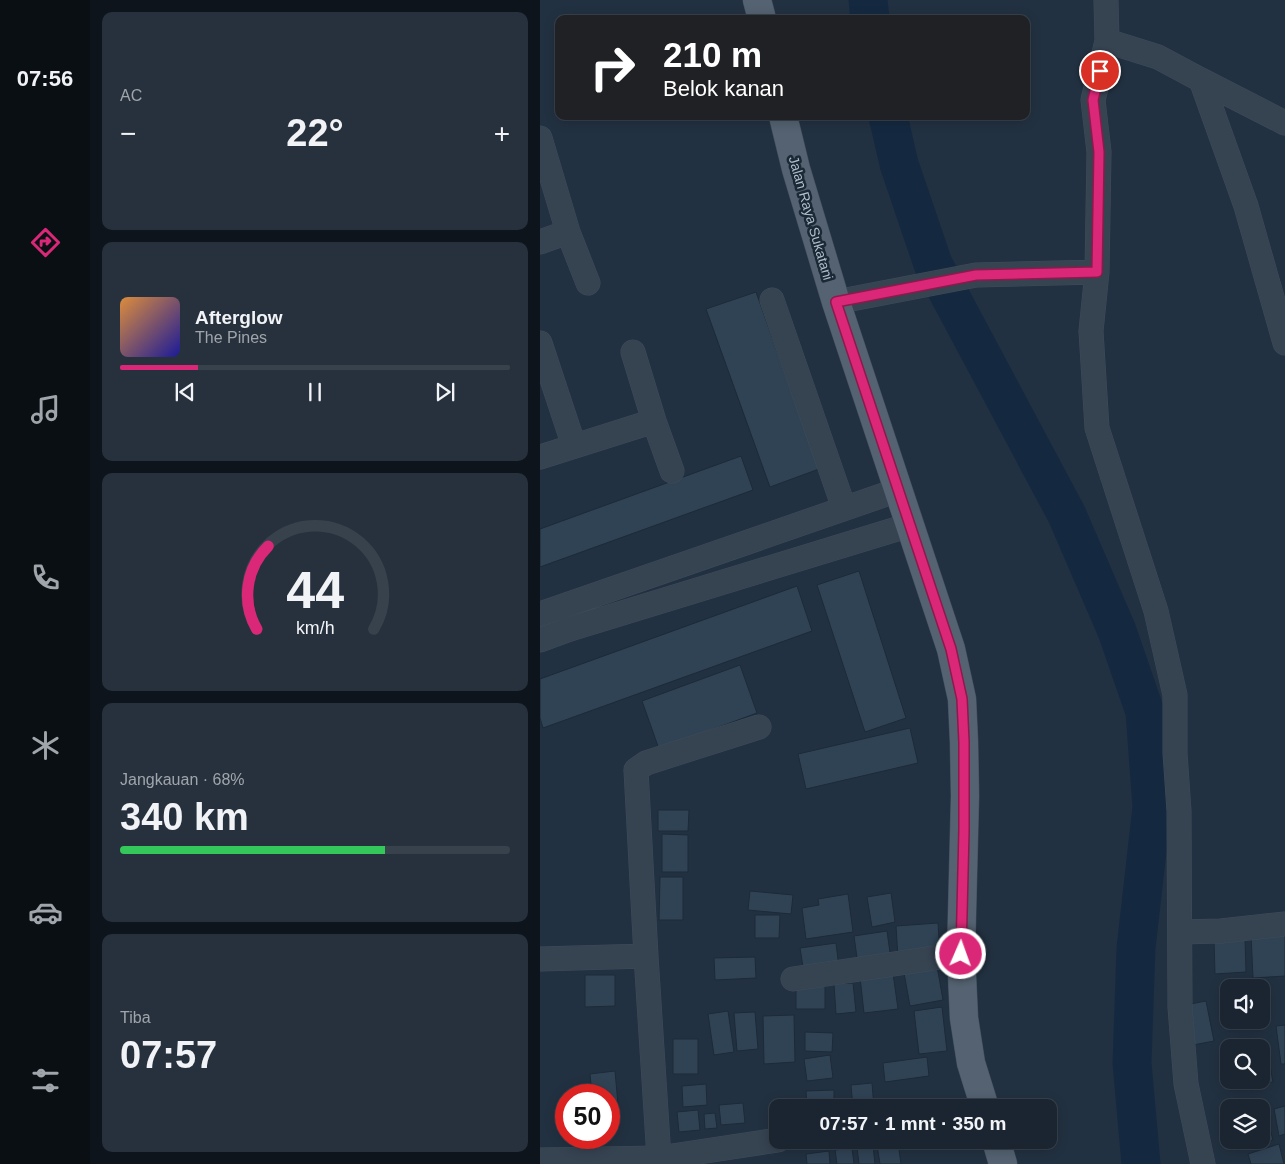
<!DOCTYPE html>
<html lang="id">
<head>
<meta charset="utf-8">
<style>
	body { margin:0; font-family:Arial,sans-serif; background:#27313d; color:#f1f3f6; height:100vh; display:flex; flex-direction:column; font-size:19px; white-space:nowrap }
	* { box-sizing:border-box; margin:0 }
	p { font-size:16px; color:#9fa5ab }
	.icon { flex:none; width:28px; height:28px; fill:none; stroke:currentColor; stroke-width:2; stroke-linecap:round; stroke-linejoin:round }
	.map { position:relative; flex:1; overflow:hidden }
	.side { display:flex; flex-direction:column; gap:12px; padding:12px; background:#0e141b; width:450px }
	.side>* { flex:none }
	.guide { position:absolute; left:15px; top:15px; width:475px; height:105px; border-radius:10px; box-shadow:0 2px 12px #0003,0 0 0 1px #38424d; background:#202124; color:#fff; overflow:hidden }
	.controls { position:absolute; left:680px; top:979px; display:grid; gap:10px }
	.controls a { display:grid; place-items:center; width:50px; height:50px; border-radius:10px; background:#1a2531; box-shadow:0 2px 12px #0003,0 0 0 1px #38424d; font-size:25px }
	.speed { position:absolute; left:15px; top:1084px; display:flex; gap:10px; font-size:25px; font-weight:700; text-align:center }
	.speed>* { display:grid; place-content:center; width:65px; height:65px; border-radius:50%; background:#1a2531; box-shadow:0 2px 12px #0003,0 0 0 1px #38424d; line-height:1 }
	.speed .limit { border:8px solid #d22; background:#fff; color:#111 }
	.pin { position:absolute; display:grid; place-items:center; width:42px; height:42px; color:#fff; margin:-21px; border:2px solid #fff; border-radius:50%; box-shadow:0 1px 5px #0007 }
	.me { position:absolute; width:55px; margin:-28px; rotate:2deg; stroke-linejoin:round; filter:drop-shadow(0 0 4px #0008) }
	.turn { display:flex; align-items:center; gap:18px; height:105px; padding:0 25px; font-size:22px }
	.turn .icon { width:65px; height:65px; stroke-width:2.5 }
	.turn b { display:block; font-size:35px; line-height:42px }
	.big { font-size:38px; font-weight:800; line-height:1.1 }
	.side .widget { flex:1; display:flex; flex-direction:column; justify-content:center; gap:8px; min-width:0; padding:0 18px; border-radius:10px; background:#27313d }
	.side .dial { align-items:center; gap:0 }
	.dial svg { height:130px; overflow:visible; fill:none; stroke:#38424d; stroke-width:7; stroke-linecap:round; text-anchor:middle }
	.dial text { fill:#f1f3f6; stroke:none }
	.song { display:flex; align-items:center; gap:15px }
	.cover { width:60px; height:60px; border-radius:8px; background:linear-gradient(135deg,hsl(30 70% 55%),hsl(240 70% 35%)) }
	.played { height:5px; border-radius:2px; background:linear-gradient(90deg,#db2777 20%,#38424d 20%) }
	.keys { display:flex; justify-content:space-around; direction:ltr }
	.heat { display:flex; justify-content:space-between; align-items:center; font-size:28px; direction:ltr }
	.charge { height:8px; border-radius:4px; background:linear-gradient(90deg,#34c759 68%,#38424d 0) }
	.trip { position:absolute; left:229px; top:1099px; width:288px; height:50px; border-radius:10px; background:#1a2531; box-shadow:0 2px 12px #0003,0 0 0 1px #38424d; font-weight:800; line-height:50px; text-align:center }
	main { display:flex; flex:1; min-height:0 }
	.dock { display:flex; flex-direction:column; width:90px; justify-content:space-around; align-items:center; background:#0a0f14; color:#9fa5ab }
	.dock .icon { width:35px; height:35px }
	.dock .active { color:#db2777 }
	.dock b { font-size:22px; color:#f1f3f6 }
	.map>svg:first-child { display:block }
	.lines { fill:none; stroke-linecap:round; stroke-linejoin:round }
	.river { stroke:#142940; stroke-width:39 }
	.building { fill:#304355; stroke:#1d2a38 }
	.minor-casing { stroke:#3f4c5a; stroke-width:25 }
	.major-casing { stroke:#3f4c5a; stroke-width:29 }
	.minor { stroke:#364351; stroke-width:24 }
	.major { stroke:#546271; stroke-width:28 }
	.route-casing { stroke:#8e194d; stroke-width:12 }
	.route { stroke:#db2777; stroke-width:9 }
	.labels { text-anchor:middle; stroke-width:5; stroke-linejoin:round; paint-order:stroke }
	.street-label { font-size:14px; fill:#b2becb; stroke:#1b2836 }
</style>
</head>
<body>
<main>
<nav class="dock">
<b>07:56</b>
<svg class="icon active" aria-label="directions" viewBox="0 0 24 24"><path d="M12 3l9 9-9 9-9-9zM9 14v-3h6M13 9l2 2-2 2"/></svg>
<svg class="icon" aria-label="music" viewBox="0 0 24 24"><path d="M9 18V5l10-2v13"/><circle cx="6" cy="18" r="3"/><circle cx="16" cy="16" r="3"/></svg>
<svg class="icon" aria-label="phone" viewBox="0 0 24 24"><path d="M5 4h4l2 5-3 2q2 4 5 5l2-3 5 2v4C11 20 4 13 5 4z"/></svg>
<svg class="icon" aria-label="climate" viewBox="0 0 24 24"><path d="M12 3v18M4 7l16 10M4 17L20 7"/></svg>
<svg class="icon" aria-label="car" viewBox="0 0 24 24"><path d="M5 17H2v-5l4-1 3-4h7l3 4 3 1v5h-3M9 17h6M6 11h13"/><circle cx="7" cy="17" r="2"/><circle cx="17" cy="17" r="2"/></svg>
<svg class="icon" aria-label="filters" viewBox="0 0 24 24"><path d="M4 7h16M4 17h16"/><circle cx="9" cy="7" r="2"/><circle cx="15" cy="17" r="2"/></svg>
</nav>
<section class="side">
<div class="widget"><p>AC</p>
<div class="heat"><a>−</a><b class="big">22°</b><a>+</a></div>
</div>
<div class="widget">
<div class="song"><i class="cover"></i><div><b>Afterglow</b><p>The Pines</p></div></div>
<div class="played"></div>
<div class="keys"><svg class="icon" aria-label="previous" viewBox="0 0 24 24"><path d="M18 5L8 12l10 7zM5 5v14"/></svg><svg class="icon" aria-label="pause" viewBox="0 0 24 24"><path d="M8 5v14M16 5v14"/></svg><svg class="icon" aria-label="next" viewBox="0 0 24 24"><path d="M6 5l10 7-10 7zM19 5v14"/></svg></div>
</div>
<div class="widget dial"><svg viewBox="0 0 100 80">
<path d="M14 69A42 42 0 1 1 86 69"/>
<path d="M14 69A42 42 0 0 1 21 18" stroke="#db2777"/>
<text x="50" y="56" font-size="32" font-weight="700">44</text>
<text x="50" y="72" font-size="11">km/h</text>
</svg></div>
<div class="widget"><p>Jangkauan · 68%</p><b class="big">340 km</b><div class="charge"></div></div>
<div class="widget"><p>Tiba</p><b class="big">07:57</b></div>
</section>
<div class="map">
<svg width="745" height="1164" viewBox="0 0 745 1164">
	<rect width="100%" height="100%" fill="#223141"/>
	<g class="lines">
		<path class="river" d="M328 0 330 19
			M348 116 359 164 393 264 527 515 577 631 605 712 612 807 596 948 592 1063 601 1164"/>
	</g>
	<path class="building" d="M216 292 279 469 230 487 166 309Z
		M201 456 213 490 0 567V529Z
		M319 571 366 718 325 732 277 585Z
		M257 586 272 631 3 728 0 718V679Z
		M200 665 217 713 119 749 102 701Z
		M370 728 378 763 266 789 258 754Z
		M118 810H149L148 831H118Z
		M122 834 148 835V872H122Z
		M120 877H143V920H119Z
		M210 891 253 895 251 914 208 910Z
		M351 893 355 922 332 927 327 897Z
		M308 894 313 932 266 939 262 908 279 905 278 899Z
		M215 915H240L239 938H215Z
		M398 923 400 954 358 957 356 926Z
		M347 931 351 960 318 965 314 936Z
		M745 933V976L713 978 711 935Z
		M674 939H705L706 972 675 974Z
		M296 943 299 968 264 973 260 948Z
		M215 957 216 978 175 980 174 958Z
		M397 966 403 1000 370 1006 364 973Z
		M353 973 358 1009 324 1013 320 977Z
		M45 975H75V1006L45 1007Z
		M313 983 316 1012 296 1014 294 984Z
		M256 985H285V1009H256Z
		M666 1001 674 1041 653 1045 645 1005Z
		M402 1007 407 1051 379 1054 374 1011Z
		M188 1011 194 1052 174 1055 168 1014Z
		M215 1012 218 1049 197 1051 194 1013Z
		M254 1015 255 1062 224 1064 223 1016Z
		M745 1025V1064H741L736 1026Z
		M265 1032 293 1033 292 1052 265 1051Z
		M133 1039H158V1074H133Z
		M727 1050 733 1082 708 1087 707 1080H721V1051Z
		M290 1055 293 1078 267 1081 264 1059Z
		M387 1057 389 1076 345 1082 343 1063Z
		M75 1071 78 1104 69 1105V1095H52L50 1074Z
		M332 1083 334 1108H313L311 1085Z
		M166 1084 167 1105 143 1107 142 1086Z
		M294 1090V1104L267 1105 266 1091Z
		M722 1099 733 1140 697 1150 694 1140H721V1108H692Z
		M203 1103 205 1123 181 1125 179 1105Z
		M745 1106V1134L739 1136 734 1109Z
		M158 1110 160 1130 139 1132 137 1112Z
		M175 1113 177 1128 165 1129 164 1114Z
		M279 1140H311V1144L280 1147Z
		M358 1142 361 1164H340L337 1145Z
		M739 1144 744 1164H711L708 1154Z
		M333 1145 335 1164H319L317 1147Z
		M312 1148 314 1164H297L295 1150Z
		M289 1151 290 1164H267L266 1154Z"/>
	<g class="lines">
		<defs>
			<path id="minor" d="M566 0 567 41 618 57 661 80 706 206 745 343
				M567 41 553 100 559 152 557 272 551 331 557 428 616 611 635 695V753L639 811 640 1007 646 1084 663 1164
				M661 80 745 123
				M0 138 28 232 48 283
				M0 242 28 232
				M232 300 304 508
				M296 302 436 275 557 272
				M0 343 34 446
				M93 352 114 421 132 471
				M0 457 114 421
				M0 614 358 490
				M0 640 30 629 370 525
				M640 932 681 931 745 924
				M0 959 106 956
				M253 979 421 954
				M119 1158 106 956 96 770 106 763 219 727
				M0 1160 119 1158 238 1140"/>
			<path id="major" d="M217 0 222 19
				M243 116 256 169 296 302 411 649 422 699 424 742 425 796 421 954 424 1018 431 1063 445 1108
				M456 1140 463 1164"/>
		</defs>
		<use href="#minor" class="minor-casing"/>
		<use href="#major" class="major-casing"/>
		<use href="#minor" class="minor"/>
		<use href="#major" class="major"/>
	</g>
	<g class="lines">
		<defs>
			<path id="route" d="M421 954 424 830V742L422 699 411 649 296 302 436 275 557 272 559 152 553 100 560 71"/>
		</defs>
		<use href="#route" class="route-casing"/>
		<use href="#route" class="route"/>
	</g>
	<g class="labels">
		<g class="street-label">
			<text transform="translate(271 218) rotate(74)" y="5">Jalan Raya Sukatani</text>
		</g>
	</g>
</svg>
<div class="controls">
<a><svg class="icon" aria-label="sound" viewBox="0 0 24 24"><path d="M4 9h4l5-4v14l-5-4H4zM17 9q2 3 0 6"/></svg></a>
<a><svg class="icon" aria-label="search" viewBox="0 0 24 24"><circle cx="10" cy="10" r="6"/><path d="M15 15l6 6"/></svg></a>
<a><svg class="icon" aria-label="layers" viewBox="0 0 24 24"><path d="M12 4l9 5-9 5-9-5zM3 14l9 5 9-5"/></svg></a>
</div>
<div class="speed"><div class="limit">50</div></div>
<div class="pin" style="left:560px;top:71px;background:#d93025"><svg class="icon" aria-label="arrive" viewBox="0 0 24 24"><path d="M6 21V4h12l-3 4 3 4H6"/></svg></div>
<svg class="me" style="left:421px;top:954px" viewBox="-20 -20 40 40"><circle r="17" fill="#db2777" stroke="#fff" stroke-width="3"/><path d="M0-11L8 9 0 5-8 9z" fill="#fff"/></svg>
<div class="trip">07:57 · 1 mnt · 350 m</div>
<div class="guide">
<div class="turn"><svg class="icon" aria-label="right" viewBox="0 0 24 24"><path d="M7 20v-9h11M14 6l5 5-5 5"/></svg><div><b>210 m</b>Belok kanan</div></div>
</div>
</div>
</main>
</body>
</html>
